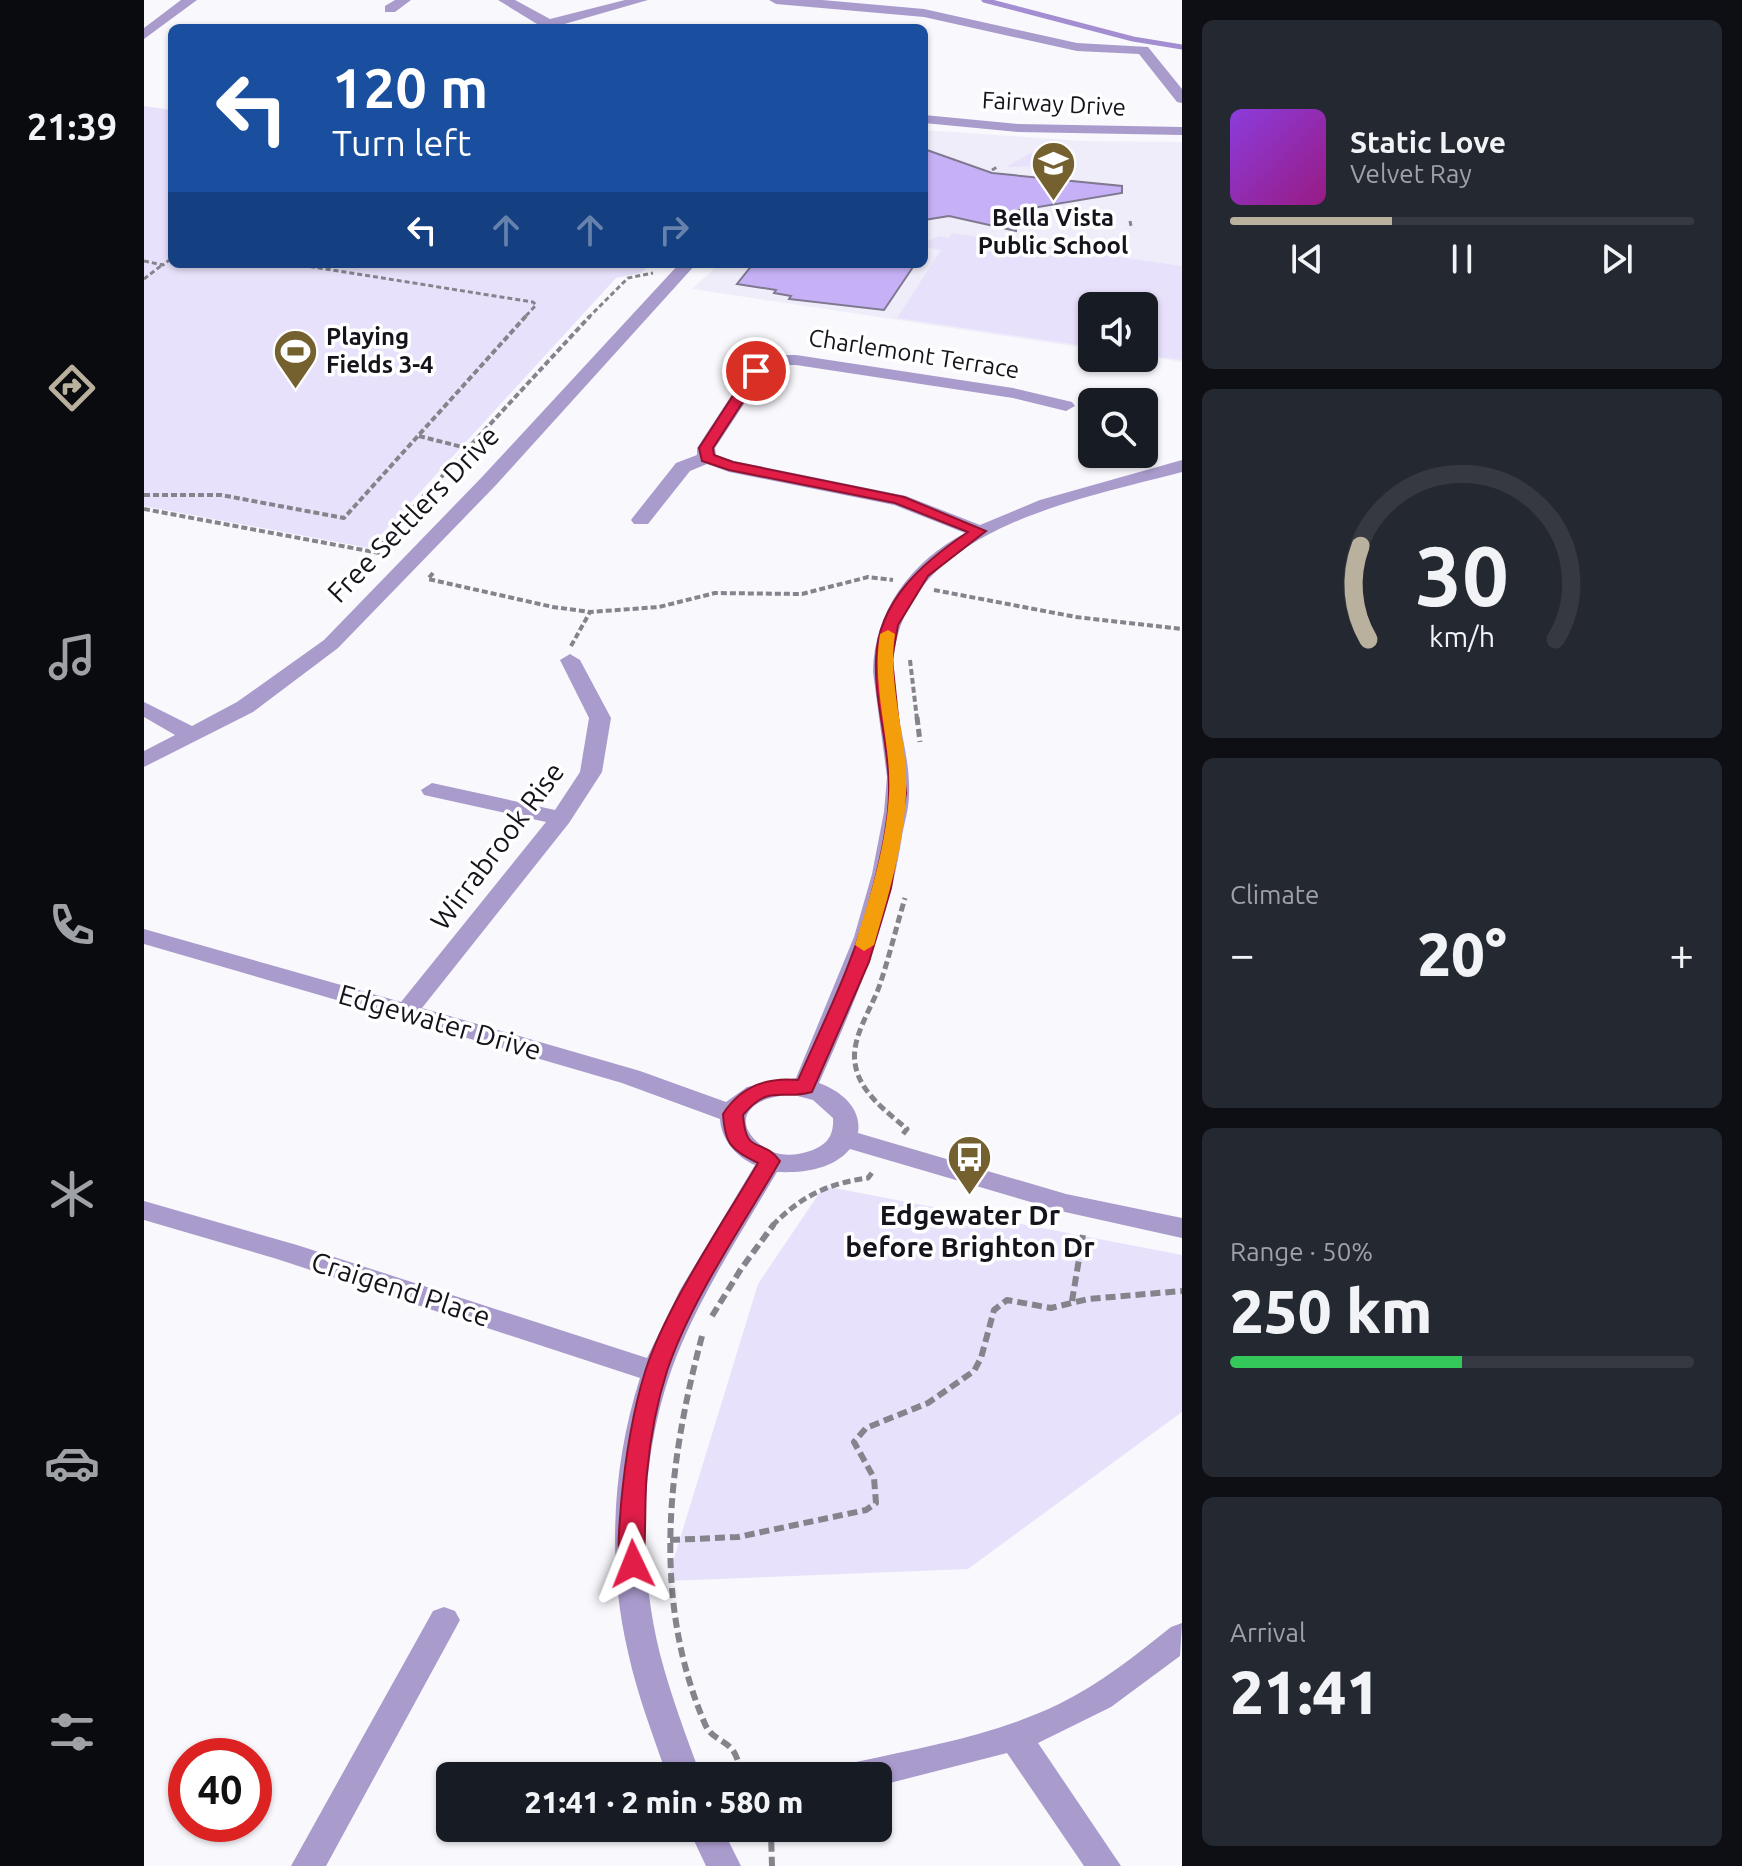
<!DOCTYPE html>
<html lang="en">
<head>
<meta charset="utf-8">
<style>
	body { margin:0; font-family:Ubuntu,sans-serif; background:#242831; color:#f1f3f6; height:100vh; display:flex; flex-direction:column; font-size:30px; white-space:nowrap }
	* { box-sizing:border-box; margin:0 }
	p { font-size:26px; color:#9ea1a6 }
	.icon { flex:none; width:44px; height:44px; fill:none; stroke:currentColor; stroke-width:2; stroke-linecap:round; stroke-linejoin:round }
	.map { position:relative; flex:1; overflow:hidden }
	.panel { display:flex; flex-direction:column; gap:20px; padding:20px; background:#0d0f14; width:560px }
	.panel>* { flex:none }
	.hud { position:absolute; left:24px; top:24px; width:760px; height:244px; border-radius:12px; box-shadow:0 2px 6px #0004; background:#1a4fa0; color:#fff; overflow:hidden }
	.tools { position:absolute; left:934px; top:292px; display:grid; gap:16px }
	.tools a { display:grid; place-items:center; width:80px; height:80px; border-radius:12px; background:#171b24; box-shadow:0 2px 6px #0004; font-size:40px }
	.speed { position:absolute; left:24px; top:1738px; display:flex; gap:16px; font-size:40px; font-weight:700; text-align:center }
	.speed>* { display:grid; place-content:center; width:104px; height:104px; border-radius:50%; background:#171b24; box-shadow:0 2px 6px #0004; line-height:1 }
	.speed .limit { border:12px solid #d22; background:#fff; color:#111 }
	.pin { position:absolute; display:grid; place-items:center; width:68px; height:68px; color:#fff; margin:-34px; border:4px solid #fff; border-radius:50%; box-shadow:0 2px 8px #0007 }
	.me { position:absolute; width:88px; margin:-44px; rotate:358deg; stroke-linejoin:round; filter:drop-shadow(0 0 6px #0008) }
	.turn { display:flex; align-items:center; gap:28px; height:168px; padding:0 32px; font-size:36px }
	.turn .icon { width:104px; height:104px; stroke-width:2.5 }
	.turn b { display:block; font-size:56px; line-height:68px }
	.lanes { display:flex; align-items:center; height:76px; padding:0 32px; background:#0003; justify-content:center; gap:40px; direction:ltr }
	.lanes .off { opacity:.35 }
	.big { font-size:60px; font-weight:800; line-height:1.1 }
	.panel .tile { flex:1; display:flex; flex-direction:column; justify-content:center; gap:12px; min-width:0; padding:0 28px; border-radius:12px; background:#242831 }
	.panel .dial { align-items:center; gap:0 }
	.dial svg { height:208px; overflow:visible; fill:none; stroke:#363941; stroke-width:7; stroke-linecap:round; text-anchor:middle }
	.dial text { fill:#f1f3f6; stroke:none }
	.song { display:flex; align-items:center; gap:24px }
	.cover { width:96px; height:96px; border-radius:12px; background:linear-gradient(135deg,hsl(270 70% 55%),hsl(310 70% 35%)) }
	.played { height:8px; border-radius:4px; background:linear-gradient(90deg,#b9b19d 35%,#363941 35%) }
	.keys { display:flex; justify-content:space-around; direction:ltr }
	.heat { display:flex; justify-content:space-between; align-items:center; font-size:44px; direction:ltr }
	.charge { height:12px; border-radius:6px; background:linear-gradient(90deg,#34c759 50%,#363941 0) }
	.trip { position:absolute; left:292px; top:1762px; width:456px; height:80px; border-radius:12px; background:#171b24; box-shadow:0 2px 6px #0004; font-weight:800; line-height:80px; text-align:center }
	main { display:flex; flex:1; min-height:0 }
	.tab-bar { display:flex; flex-direction:column; width:144px; justify-content:space-around; align-items:center; background:#090b0e; color:#9ea1a6 }
	.tab-bar .icon { width:56px; height:56px }
	.tab-bar .selected { color:#b9b19d }
	.tab-bar b { font-size:36px; color:#f1f3f6 }
	.map>svg:first-child { display:block }
	.built { fill:#f0edfa }
	.green { fill:#e8e1fb }
	.lines { fill:none; stroke-linecap:round; stroke-linejoin:round }
	.stream { stroke:#a38ed1; stroke-width:5 }
	.building { fill:#c6b1f7; stroke:#7f7890; stroke-width:2 }
	.path-far3 { stroke:#85838b; stroke-width:3; stroke-dasharray:5 3; stroke-linecap:butt }
	.path-far2 { stroke:#85838b; stroke-width:4; stroke-dasharray:6 3; stroke-linecap:butt }
	.path-far1 { stroke:#85838b; stroke-width:5; stroke-dasharray:8 4; stroke-linecap:butt }
	.path { stroke:#85838b; stroke-width:6; stroke-dasharray:10 5; stroke-linecap:butt }
	.minor { fill:#a99bcc; fill-rule:evenodd }
	.route { fill:#e11d48; stroke:#92132f; stroke-width:2 }
	.slow { fill:#f59e0b }
	.labels { text-anchor:middle; stroke-width:7; stroke-linejoin:round; paint-order:stroke }
	.far-street-label { font-size:24px; fill:#15131c; stroke:#fff }
	.far-poi-label { font-size:24px; font-weight:bold; fill:#15131c; stroke:#fff }
	.street-label { font-size:28px; fill:#15131c; stroke:#fff }
	.poi-label { font-size:28px; font-weight:bold; fill:#15131c; stroke:#fff }
</style>
</head>
<body>
<main>
<nav class="tab-bar">
<b>21:39</b>
<svg class="icon selected" aria-label="directions" viewBox="0 0 24 24"><path d="M12 3l9 9-9 9-9-9zM9 14v-3h6M13 9l2 2-2 2"/></svg>
<svg class="icon" aria-label="music" viewBox="0 0 24 24"><path d="M9 18V5l10-2v13"/><circle cx="6" cy="18" r="3"/><circle cx="16" cy="16" r="3"/></svg>
<svg class="icon" aria-label="phone" viewBox="0 0 24 24"><path d="M5 4h4l2 5-3 2q2 4 5 5l2-3 5 2v4C11 20 4 13 5 4z"/></svg>
<svg class="icon" aria-label="climate" viewBox="0 0 24 24"><path d="M12 3v18M4 7l16 10M4 17L20 7"/></svg>
<svg class="icon" aria-label="car" viewBox="0 0 24 24"><path d="M5 17H2v-5l4-1 3-4h7l3 4 3 1v5h-3M9 17h6M6 11h13"/><circle cx="7" cy="17" r="2"/><circle cx="17" cy="17" r="2"/></svg>
<svg class="icon" aria-label="filters" viewBox="0 0 24 24"><path d="M4 7h16M4 17h16"/><circle cx="9" cy="7" r="2"/><circle cx="15" cy="17" r="2"/></svg>
</nav>
<div class="map">
<svg width="1038" height="1866" viewBox="0 0 1038 1866">
	<rect width="100%" height="100%" fill="#f9f8fd"/>
	<path class="built" d="M780 130 939 141 1038 142V362L1000 356V306H948V349L548 289 575 264H780Z"/>
	<path class="green" d="M0 106 28 110V264H507L497 273 472 278 225 548 0 506Z
		M915 151 923 158 918 166 862 167 886 153Z
		M808 233 1038 266V360L1000 355V306H948V347L753 318 797 250 780 247V243L795 236 805 238Z
		M680 1186 1038 1255V1412L824 1569 523 1581 614 1284Z"/>
	<g class="lines">
		<path class="stream" d="M840 0 989 39 1038 47"/>
	</g>
	<path class="building" d="M780 149 848 173 978 186V193L871 211 872 231 805 216 780 220Z
		M609 264H771L740 310 645 299 647 296 630 293 632 290 593 284Z"/>
	<g class="lines">
		<path class="path-far3" d="M848 170 855 166
			M894 215 898 212
			M986 221 987 226
			M944 224 945 218
			M0 261 19 265 28 258
			M150 264 389 302 392 305 380 318
			M0 279 18 265
			M444 318 484 278 509 273"/>
		<path class="path-far2" d="M275 436 326 449
			M0 495H77L200 518 382 316
			M0 509 246 555
			M230 550 446 316
			M289 573 284 579 409 607 446 612 515 607 571 593 658 594 724 577 749 580
			M790 590 932 617 1038 629
			M427 646 446 612
			M766 660 773 719"/>
		<path class="path-far1" d="M773 717 776 742
			M759 1134 763 1129C742 1111 715 1092 711 1063 707 1038 727 1009 735 987 745 958 752 928 761 898
			M628 1226C656 1197 684 1183 724 1178L730 1170"/>
		<path class="path" d="M928 1301 939 1235
			M568 1316 597 1269 630 1224
			M558 1336C524 1464 507 1598 561 1724 567 1738 577 1738 587 1748 593 1754 596 1768 599 1776
			M526 1540 594 1537 722 1510 732 1503 730 1478 710 1442 722 1428 784 1403 830 1371 837 1358 850 1310 863 1300 907 1308 944 1299 1038 1291
			M623 1828 627 1834 628 1866"/>
		<path class="minor" d="M37 0H53L0 39V28Z
			M251 0H267L251 12H241V6Z
			M354 0H371L406 19 481 0H504L417 25 420 28 398 27Z
			M625 0H678L780 9 933 43 1004 47 1038 89V103L1033 102 995 54 933 51 780 17 632 4Z
			M780 115 874 124 1038 127V135L874 132 780 123Z
			M535 264H552L352 485 194 648 109 712 0 767V751L31 735 0 717V702L48 726 93 702 180 640 338 477Z
			M628 355H652L869 388 928 402 931 406 922 411 869 398 652 365H632L619 375 571 448 572 455 590 461 762 496 836 525 896 500 1038 460V472C937 499 764 528 750 656 745 702 767 748 765 795 765 809 760 823 758 836 745 923 710 1004 675 1083 697 1091 718 1108 714 1133L922 1194 1038 1218V1238L921 1212 706 1149C688 1170 659 1173 633 1172 600 1228 564 1283 538 1343 497 1437 491 1555 516 1654 527 1696 542 1736 557 1776H523C509 1735 493 1694 484 1652 463 1563 468 1465 496 1378L133 1259 0 1220V1201L153 1245 503 1358 536 1290 611 1165C592 1157 577 1139 576 1119L478 1083 0 944V929L257 1002 402 822 280 795 277 790 288 783 411 810 436 772 445 718 416 660 426 654 436 660 467 718 458 772 425 823 278 1008 496 1071 582 1102 603 1087 652 1078 710 937 728 874 740 812 743 777 729 672C730 610 768 561 821 533L750 505 585 472 563 464 546 471 504 524H490L487 520 490 516 532 463 553 455V448L606 367ZM646 1094 669 1100 689 1118C690 1136 683 1145 666 1151 656 1154 647 1156 636 1154 619 1151 591 1128 606 1110 615 1098 633 1097 646 1094Z
			M300 1607 311 1611 316 1620 182 1866H147L289 1611Z
			M1038 1623 1036 1656 967 1707 894 1743 977 1866H940L863 1753 734 1786V1776H695L700 1766 712 1762C780 1747 851 1735 915 1704 956 1684 992 1655 1027 1627Z
			M544 1828H578L597 1866H562Z"/>
	</g>
	<path class="route" d="M607 368 619 371 569 448 570 455 589 462 760 497 842 531 784 576 754 625 748 659 762 793 747 888 725 962 668 1092C636 1101 626 1083 599 1115 602 1157 617 1136 636 1161 599 1225 546 1301 523 1371 513 1402 506 1441 503 1473 500 1492 503 1560 497 1570L489 1573 480 1570C471 1552 476 1525 477 1504 481 1461 488 1414 501 1372 522 1306 578 1225 614 1163 587 1149 581 1145 579 1114 596 1087 623 1077 654 1080 682 1017 713 955 729 888 736 861 745 820 745 792 746 748 730 703 732 659 734 601 779 562 824 532L751 503 585 470 558 461 555 448Z"/>
	<path class="slow" d="M744 630 751 634C743 688 765 741 762 794 760 845 744 897 730 945L720 951 711 945C726 897 742 846 745 795 748 741 727 689 736 634Z"/>
	<defs>
		<symbol id="school-pin" viewBox="-11 -11 22 30"><path d="M0 17L-7.5 6A9.5 9.5 0 1 1 7.5 6Z" fill="#756130" stroke="#fff"/><path d="M0-5L7-2L0 1L-7-2ZM-4 1L0 2.5L4 1V4Q0 6-4 4Z" fill="#fff"/></symbol>
		<symbol id="stadium-pin" viewBox="-11 -11 22 30"><path d="M0 17L-7.5 6A9.5 9.5 0 1 1 7.5 6Z" fill="#756130" stroke="#fff"/><path d="M0-5a6.5 5 0 1 0 0 10a6.5 5 0 1 0 0-10ZM-3.5-1.8h7v3.6h-7Z" fill="#fff"/></symbol>
		<symbol id="bus-pin" viewBox="-11 -11 22 30"><path d="M0 17L-7.5 6A9.5 9.5 0 1 1 7.5 6Z" fill="#756130" stroke="#fff"/><path d="M-5-6H5V4H4V6H2V4H-2V6H-4V4H-5ZM-3.5-4V0h7V-4ZM-3.5 1.2v1.5H-2V1.2ZM2 1.2v1.5H3.5V1.2Z" fill="#fff"/></symbol>
	</defs>
	<g fill-rule="evenodd">
		<use href="#school-pin" x="884" y="138" width="51" height="69"/>
		<use href="#stadium-pin" x="126" y="326" width="51" height="69"/>
		<use href="#bus-pin" x="800" y="1132" width="51" height="69"/>
	</g>
	<g class="labels">
		<g class="far-street-label">
			<text transform="translate(910 104) rotate(3)" y="8">Fairway Drive</text>
			<text transform="translate(770 354) rotate(9)" y="8">Charlemont Terrace</text>
		</g>
		<g class="far-poi-label">
			<text x="909" y="226">Bella Vista<tspan x="909" dy="28">Public School</tspan></text>
			<text x="182" y="345" text-anchor="start">Playing<tspan x="182" dy="28">Fields 3-4</tspan></text>
		</g>
		<g class="street-label">
			<text transform="translate(269 514) rotate(-46)" y="10">Free Settlers Drive</text>
			<text transform="translate(353 846) rotate(-53)" y="10">Wirrabrook Rise</text>
			<text transform="translate(296 1022) rotate(16)" y="10">Edgewater Drive</text>
			<text transform="translate(257 1289) rotate(18)" y="10">Craigend Place</text>
		</g>
		<g class="poi-label">
			<text x="826" y="1225">Edgewater Dr<tspan x="826" dy="32">before Brighton Dr</tspan></text>
		</g>
	</g>
</svg>
<div class="tools">
<a><svg class="icon" aria-label="sound" viewBox="0 0 24 24"><path d="M4 9h4l5-4v14l-5-4H4zM17 9q2 3 0 6"/></svg></a>
<a><svg class="icon" aria-label="search" viewBox="0 0 24 24"><circle cx="10" cy="10" r="6"/><path d="M15 15l6 6"/></svg></a>
</div>
<div class="speed"><div class="limit">40</div></div>
<div class="pin" style="left:612px;top:371px;background:#d93025"><svg class="icon" aria-label="arrive" viewBox="0 0 24 24"><path d="M6 21V4h12l-3 4 3 4H6"/></svg></div>
<svg class="me" style="left:489px;top:1564px" viewBox="-20 -20 40 40"><path d="M0-17L14 15 0 8-14 15z" fill="#e11d48" stroke="#fff" stroke-width="4"/></svg>
<div class="trip">21:41 · 2 min · 580 m</div>
<div class="hud">
<div class="turn"><svg class="icon" aria-label="left" viewBox="0 0 24 24"><path d="M17 20v-9H6M10 6l-5 5 5 5"/></svg><div><b>120 m</b>Turn left</div></div>
<div class="lanes"><svg class="icon" aria-label="left" viewBox="0 0 24 24"><path d="M17 20v-9H6M10 6l-5 5 5 5"/></svg><svg class="icon off" aria-label="ahead" viewBox="0 0 24 24"><path d="M12 20V5M6 11l6-6 6 6"/></svg><svg class="icon off" aria-label="ahead" viewBox="0 0 24 24"><path d="M12 20V5M6 11l6-6 6 6"/></svg><svg class="icon off" aria-label="right" viewBox="0 0 24 24"><path d="M7 20v-9h11M14 6l5 5-5 5"/></svg></div>
</div>
</div>
<section class="panel">
<div class="tile">
<div class="song"><i class="cover"></i><div><b>Static Love</b><p>Velvet Ray</p></div></div>
<div class="played"></div>
<div class="keys"><svg class="icon" aria-label="previous" viewBox="0 0 24 24"><path d="M18 5L8 12l10 7zM5 5v14"/></svg><svg class="icon" aria-label="pause" viewBox="0 0 24 24"><path d="M8 5v14M16 5v14"/></svg><svg class="icon" aria-label="next" viewBox="0 0 24 24"><path d="M6 5l10 7-10 7zM19 5v14"/></svg></div>
</div>
<div class="tile dial"><svg viewBox="0 0 100 80">
<path d="M14 69A42 42 0 1 1 86 69"/>
<path d="M14 69A42 42 0 0 1 11 33" stroke="#b9b19d"/>
<text x="50" y="56" font-size="32" font-weight="700">30</text>
<text x="50" y="72" font-size="11">km/h</text>
</svg></div>
<div class="tile"><p>Climate</p>
<div class="heat"><a>−</a><b class="big">20°</b><a>+</a></div>
</div>
<div class="tile"><p>Range · 50%</p><b class="big">250 km</b><div class="charge"></div></div>
<div class="tile"><p>Arrival</p><b class="big">21:41</b></div>
</section>
</main>
</body>
</html>
